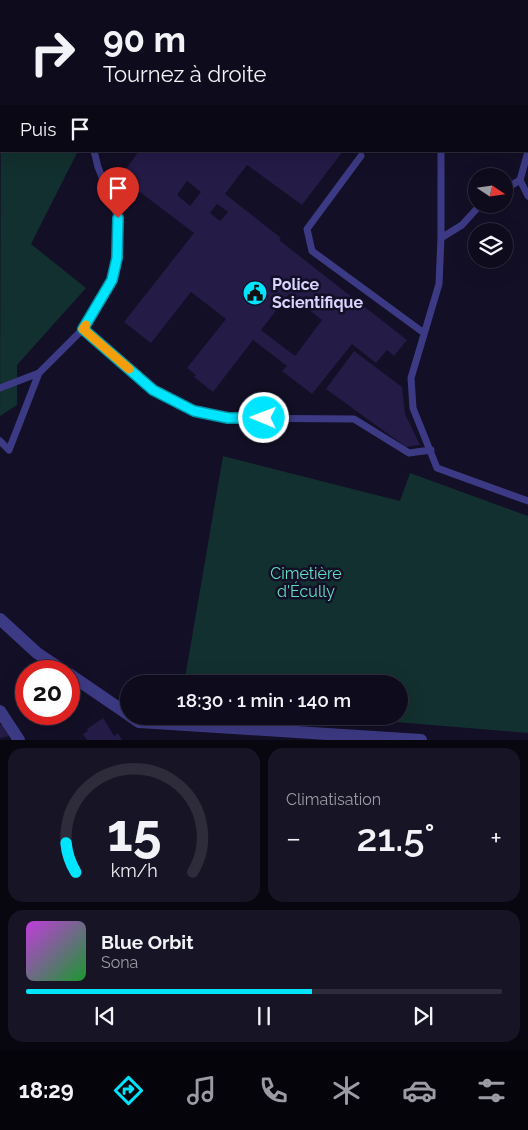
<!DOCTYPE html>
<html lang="fr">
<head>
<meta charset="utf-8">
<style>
	body { margin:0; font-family:Raleway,sans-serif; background:#171425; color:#f1f3f6; height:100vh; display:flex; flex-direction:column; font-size:19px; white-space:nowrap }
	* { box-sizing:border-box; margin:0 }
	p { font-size:16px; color:#9b9ba3 }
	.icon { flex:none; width:28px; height:28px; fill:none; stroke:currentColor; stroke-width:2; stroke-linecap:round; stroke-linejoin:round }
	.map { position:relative; height:740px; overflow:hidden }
	.side { display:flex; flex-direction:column; gap:8px; padding:8px; background:#08060f; flex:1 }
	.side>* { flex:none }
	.guide { position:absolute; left:0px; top:0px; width:529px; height:152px; box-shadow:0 5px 20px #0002,0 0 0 1px #2e2b3b; background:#0e0b1c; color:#f1f3f6; overflow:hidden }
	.needle { width:32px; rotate:103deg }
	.controls { position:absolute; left:468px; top:168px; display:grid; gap:10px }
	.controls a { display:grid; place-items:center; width:45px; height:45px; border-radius:50%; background:#0e0b1c; box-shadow:0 5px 20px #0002,0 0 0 1px #2e2b3b; font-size:25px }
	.speed { position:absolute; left:15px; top:660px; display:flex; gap:10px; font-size:25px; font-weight:700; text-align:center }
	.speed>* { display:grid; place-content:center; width:65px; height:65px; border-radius:50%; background:#0e0b1c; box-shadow:0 5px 20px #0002,0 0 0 1px #2e2b3b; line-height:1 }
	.speed .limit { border:8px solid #d22; background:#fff; color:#111 }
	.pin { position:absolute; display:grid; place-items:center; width:42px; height:42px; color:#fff; margin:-51px -21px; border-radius:50% 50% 50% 0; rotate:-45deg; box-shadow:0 0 5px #0007 }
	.pin .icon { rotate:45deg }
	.me { position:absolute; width:55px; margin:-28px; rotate:271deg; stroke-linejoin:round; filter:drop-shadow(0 0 4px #0008) }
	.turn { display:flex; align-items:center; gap:18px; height:105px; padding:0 20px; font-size:22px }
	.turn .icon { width:65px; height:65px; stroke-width:2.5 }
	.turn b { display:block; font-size:35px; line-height:42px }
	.then { display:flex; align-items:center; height:48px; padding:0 20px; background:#0003; gap:10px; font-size:19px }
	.big { font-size:38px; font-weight:600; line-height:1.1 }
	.side .card { flex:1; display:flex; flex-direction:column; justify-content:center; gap:8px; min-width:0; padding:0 18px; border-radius:15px; background:#171425 }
	.side .dial { align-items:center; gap:0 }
	.dial svg { height:130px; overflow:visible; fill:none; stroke:#2e2b3b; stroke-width:7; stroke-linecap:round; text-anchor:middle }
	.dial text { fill:#f1f3f6; stroke:none }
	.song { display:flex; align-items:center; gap:15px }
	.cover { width:60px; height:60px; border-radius:8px; background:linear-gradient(135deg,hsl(290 70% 55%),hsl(130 70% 35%)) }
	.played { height:5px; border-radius:2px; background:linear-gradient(90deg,#00e5ff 60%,#2e2b3b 60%) }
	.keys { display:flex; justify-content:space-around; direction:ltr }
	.heat { display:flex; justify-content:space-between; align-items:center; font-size:28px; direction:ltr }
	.side .tiles { flex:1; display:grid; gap:8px; grid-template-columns:1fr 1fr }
	.card:last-child { grid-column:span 2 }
	.trip { position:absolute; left:120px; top:675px; width:288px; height:50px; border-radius:25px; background:#0e0b1c; box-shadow:0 5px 20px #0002,0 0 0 1px #2e2b3b; font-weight:600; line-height:50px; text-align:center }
	.tab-bar { display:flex; height:80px; justify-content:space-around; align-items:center; background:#06040b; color:#9b9ba3 }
	.tab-bar .icon { width:35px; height:35px }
	.tab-bar .active { color:#00e5ff }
	.tab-bar b { font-size:22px; color:#f1f3f6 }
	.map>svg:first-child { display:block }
	.green { fill:#12302f }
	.building { fill:#241b47; fill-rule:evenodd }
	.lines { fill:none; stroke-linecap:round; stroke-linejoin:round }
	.service { stroke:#3d3a85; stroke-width:7 }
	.minor { stroke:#3d3a85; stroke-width:12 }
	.primary { stroke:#c25bff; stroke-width:12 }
	.route-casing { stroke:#0095a6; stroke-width:12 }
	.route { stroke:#00e5ff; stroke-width:9 }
	.slow { stroke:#f59e0b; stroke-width:9 }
	.labels { text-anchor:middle; stroke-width:5; stroke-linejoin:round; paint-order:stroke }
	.poi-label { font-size:16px; font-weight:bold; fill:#d9d4ff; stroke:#130f26; text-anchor:start }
	.park-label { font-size:16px; fill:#5fe0c0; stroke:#130f26 }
</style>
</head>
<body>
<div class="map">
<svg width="528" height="740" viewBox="0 0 528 740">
	<rect width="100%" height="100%" fill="#130f26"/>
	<path class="green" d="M59 0H177L58 1Z
		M334 0H528V68V1Z
		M1 71V151H78L31 244 86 288 17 365V405L0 416Z
		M223 456 400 501 410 473 528 516V733L324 716H399V684H184Z"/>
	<path class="building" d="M139 151H343L302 205 247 165 225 194 281 238 279 240 407 340 394 356 387 350 376 363 352 344 312 394 282 371 287 366 253 340 213 392 194 377 196 375 187 368 226 319 191 292 151 343 124 322 194 233 120 177ZM187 181 201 192 190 206 177 195ZM217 204 228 212 220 221 210 213ZM289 294 322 320 295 356 261 330Z
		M354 351 402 387 405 414 420 445 406 447 326 389Z
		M27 714H49L34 724Z
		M244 716H258L257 720 274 721 273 728 243 726Z
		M103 718 114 736 118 733 122 740H87L83 734 88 731 87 729Z
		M0 725H2L9 736 0 738Z"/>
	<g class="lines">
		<path class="service" d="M417 0 418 1
			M192 1 193 0
			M364 1 365 0
			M486 1 488 0
			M441 151V238L439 284 411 378 413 408 437 468 528 501
			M527 155 520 180 528 196
			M361 156 307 229 312 251 424 333
			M504 190 520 180
			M441 238 462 225 481 204
			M83 329 153 390 194 411 228 418 354 419 409 453 431 450
			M0 388 39 373 83 329 112 280 117 258 118 218 98 167 94 151
			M0 441 9 450 39 373"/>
		<path class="minor" d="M14 1V0
			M34 1 35 0
			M0 39 1 38
			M0 619 37 653 64 671
			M69 674 129 715
			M0 711 19 740
			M130 716 139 722 421 740"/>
		<path class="primary" d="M4 1 5 0"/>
	</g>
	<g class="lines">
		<defs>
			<path id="route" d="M118 218 117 258 112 280 83 329 153 390 194 411 228 418H264"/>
		</defs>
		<use href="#route" class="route-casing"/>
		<use href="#route" class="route"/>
		<path class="slow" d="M86 325 83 329 129 369"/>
	</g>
	<defs>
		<symbol id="civic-disc" viewBox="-11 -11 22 22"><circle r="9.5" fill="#00e5ff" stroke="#130f26"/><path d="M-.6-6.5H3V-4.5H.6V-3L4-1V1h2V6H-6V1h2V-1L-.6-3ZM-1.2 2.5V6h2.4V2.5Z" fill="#111"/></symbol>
	</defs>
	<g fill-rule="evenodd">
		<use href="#civic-disc" x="241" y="279" width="28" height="28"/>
	</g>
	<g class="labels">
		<g class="poi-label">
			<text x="272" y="290">Police<tspan x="272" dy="18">Scientifique</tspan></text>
		</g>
		<g class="park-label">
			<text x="306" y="579">Cimetière<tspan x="306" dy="18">d'Écully</tspan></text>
		</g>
	</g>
</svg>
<div class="controls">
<a><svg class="needle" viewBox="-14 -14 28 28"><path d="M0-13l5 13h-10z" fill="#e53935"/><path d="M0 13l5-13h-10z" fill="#9b9ba3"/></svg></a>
<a><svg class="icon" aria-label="layers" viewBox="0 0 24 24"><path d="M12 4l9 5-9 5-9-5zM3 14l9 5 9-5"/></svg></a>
</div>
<div class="speed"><div class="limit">20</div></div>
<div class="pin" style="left:118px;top:218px;background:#d93025"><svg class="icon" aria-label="arrive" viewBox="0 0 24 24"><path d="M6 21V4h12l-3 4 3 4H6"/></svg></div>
<svg class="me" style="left:264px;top:418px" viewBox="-20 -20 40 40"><circle r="17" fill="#00e5ff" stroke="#fff" stroke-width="3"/><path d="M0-11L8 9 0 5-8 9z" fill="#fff"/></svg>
<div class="trip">18:30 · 1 min · 140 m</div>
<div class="guide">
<div class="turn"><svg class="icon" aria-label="right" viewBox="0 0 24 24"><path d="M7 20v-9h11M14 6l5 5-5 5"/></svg><div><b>90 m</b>Tournez à droite</div></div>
<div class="then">Puis<svg class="icon" aria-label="arrive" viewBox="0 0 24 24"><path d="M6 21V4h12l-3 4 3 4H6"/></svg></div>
</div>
</div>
<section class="side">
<div class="tiles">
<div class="card dial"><svg viewBox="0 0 100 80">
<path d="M14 69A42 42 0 1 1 86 69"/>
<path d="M14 69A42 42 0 0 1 8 51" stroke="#00e5ff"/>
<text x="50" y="56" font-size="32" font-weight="700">15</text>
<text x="50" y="72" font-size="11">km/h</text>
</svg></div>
<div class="card"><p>Climatisation</p>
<div class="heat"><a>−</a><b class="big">21.5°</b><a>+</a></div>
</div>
<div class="card">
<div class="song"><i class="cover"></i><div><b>Blue Orbit</b><p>Sona</p></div></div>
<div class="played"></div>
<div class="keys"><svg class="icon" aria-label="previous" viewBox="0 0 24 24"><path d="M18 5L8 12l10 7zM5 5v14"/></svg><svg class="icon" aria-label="pause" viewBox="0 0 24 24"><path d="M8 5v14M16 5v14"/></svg><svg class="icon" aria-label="next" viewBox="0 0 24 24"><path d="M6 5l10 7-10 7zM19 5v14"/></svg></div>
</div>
</div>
</section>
<nav class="tab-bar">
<b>18:29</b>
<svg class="icon active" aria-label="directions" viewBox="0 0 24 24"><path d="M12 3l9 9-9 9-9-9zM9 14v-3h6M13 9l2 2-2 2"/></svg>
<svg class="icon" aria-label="music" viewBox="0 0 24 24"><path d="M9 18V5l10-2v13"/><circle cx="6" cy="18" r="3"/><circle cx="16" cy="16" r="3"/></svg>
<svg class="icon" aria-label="phone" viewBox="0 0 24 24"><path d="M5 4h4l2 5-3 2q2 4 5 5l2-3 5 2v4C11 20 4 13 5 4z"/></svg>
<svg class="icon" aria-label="climate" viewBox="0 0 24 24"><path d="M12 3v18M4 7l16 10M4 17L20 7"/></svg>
<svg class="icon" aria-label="car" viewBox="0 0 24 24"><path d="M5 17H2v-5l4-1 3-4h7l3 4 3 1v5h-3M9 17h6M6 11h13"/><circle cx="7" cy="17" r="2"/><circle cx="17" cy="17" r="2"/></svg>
<svg class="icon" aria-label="filters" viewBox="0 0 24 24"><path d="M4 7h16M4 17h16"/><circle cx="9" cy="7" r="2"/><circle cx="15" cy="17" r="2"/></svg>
</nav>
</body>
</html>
